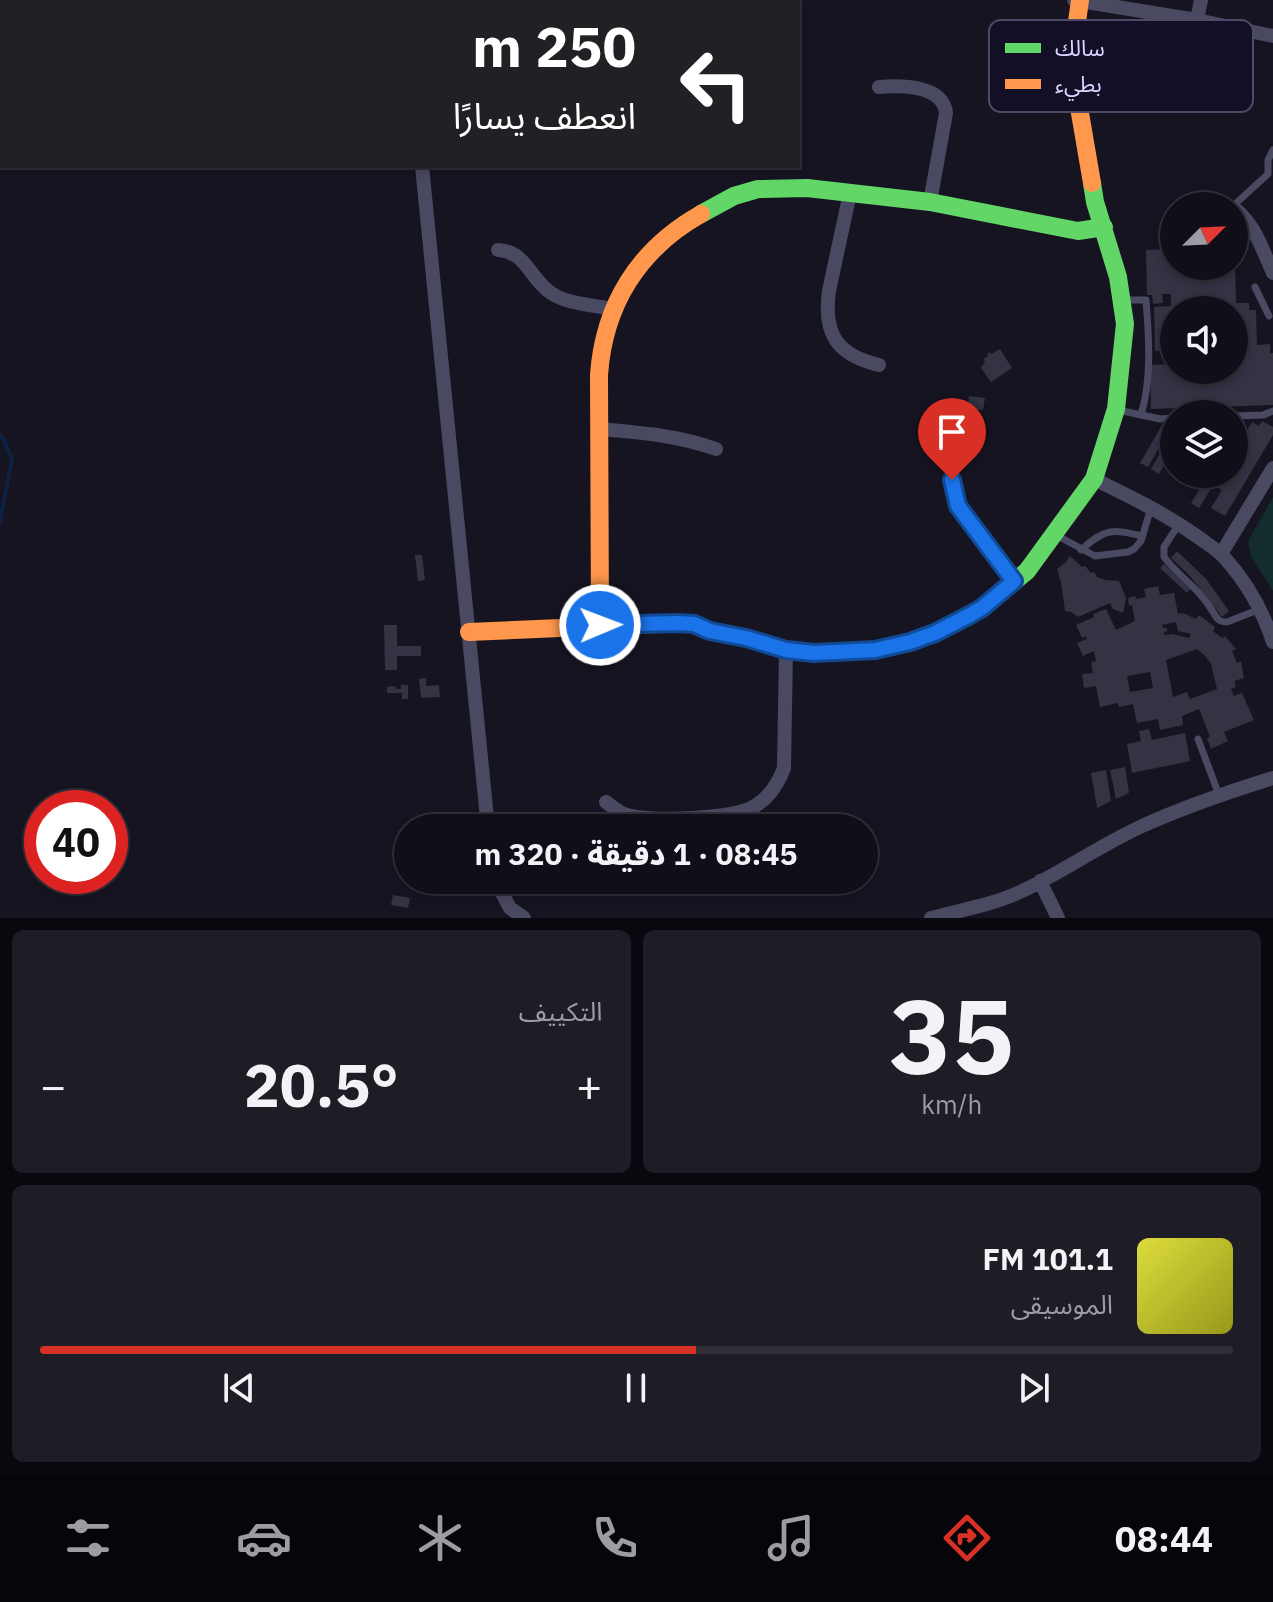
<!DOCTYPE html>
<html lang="ar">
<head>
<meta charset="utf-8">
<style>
	body { margin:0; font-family:"IBM Plex Sans","Noto Sans Arabic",sans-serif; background:#1e1d26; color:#f1f3f6; direction:rtl; height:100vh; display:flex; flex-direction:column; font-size:30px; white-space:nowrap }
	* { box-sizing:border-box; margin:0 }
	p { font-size:26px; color:#9c9ca2 }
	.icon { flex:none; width:44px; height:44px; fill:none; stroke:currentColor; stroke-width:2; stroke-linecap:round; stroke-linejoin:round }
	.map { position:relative; height:918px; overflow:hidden; direction:ltr }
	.side { display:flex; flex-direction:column; gap:12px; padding:12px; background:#09080e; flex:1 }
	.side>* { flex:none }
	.guide { position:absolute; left:0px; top:0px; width:800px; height:168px; box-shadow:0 4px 12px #0003,0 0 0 2px #302f38; direction:rtl; background:#202124; color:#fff; overflow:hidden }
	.needle { width:52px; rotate:66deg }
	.buttons { position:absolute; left:1160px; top:192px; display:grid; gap:16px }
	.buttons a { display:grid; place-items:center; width:88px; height:88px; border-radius:50%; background:#100f19; box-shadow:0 4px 12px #0003,0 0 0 2px #302f38; font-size:40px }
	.speed { position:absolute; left:24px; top:790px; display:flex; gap:16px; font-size:40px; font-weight:700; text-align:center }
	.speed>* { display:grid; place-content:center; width:104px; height:104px; border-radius:50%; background:#100f19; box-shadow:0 4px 12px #0003,0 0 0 2px #302f38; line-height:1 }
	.speed .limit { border:12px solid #d22; background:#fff; color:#111 }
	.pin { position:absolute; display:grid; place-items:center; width:68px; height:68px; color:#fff; margin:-82px -34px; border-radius:50% 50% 50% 0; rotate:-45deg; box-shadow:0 0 8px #0007 }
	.pin .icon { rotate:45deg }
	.me { position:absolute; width:88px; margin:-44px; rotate:89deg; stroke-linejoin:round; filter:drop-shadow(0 0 6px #0008) }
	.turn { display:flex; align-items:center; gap:28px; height:168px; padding:0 32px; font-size:36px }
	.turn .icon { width:104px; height:104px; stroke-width:2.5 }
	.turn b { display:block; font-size:56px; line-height:68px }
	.big { font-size:60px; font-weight:800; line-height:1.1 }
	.side .card { flex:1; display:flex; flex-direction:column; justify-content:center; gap:12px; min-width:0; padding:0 28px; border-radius:12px; background:#1e1d26 }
	.side .dial { align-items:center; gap:0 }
	.dial b { font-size:104px; line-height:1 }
	.song { display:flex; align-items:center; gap:24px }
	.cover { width:96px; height:96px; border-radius:12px; background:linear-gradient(135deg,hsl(60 70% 55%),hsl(60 70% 35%)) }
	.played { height:8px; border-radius:4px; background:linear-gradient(90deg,#d93025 55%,#302f38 55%) }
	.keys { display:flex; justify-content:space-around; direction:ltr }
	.heat { display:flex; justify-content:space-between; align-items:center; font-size:44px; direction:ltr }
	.side .tiles { flex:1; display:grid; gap:12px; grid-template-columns:1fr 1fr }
	.card:last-child { grid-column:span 2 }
	.trip { position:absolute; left:394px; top:814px; width:484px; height:80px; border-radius:40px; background:#100f19; box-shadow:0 4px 12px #0003,0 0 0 2px #302f38; font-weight:800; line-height:80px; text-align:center; direction:rtl }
	.tabs { display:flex; height:128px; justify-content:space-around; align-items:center; background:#06060a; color:#9c9ca2 }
	.tabs .icon { width:56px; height:56px }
	.tabs .current { color:#d93025 }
	.tabs b { font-size:36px; color:#f1f3f6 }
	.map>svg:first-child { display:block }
	.green { fill:#132c2d }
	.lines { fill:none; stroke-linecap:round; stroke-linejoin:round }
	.stream { stroke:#0d2144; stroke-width:4 }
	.building { fill:#343243; fill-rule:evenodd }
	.lane { stroke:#4a4962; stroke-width:7 }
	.street { stroke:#4a4962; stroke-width:14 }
	.fast { stroke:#63d668; stroke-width:18 }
	.slow { stroke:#ff974d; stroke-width:18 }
	.route-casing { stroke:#114b97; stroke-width:20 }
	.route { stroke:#1a73e8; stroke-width:14 }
	.key { fill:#130f26; stroke:#4e4a67; stroke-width:2 }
	.key-label { font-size:22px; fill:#d9d4ff }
</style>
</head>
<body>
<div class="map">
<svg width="1273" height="918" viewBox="0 0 1273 918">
	<rect width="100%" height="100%" fill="#161421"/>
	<path class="green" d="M1273 497V591L1251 557 1248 541Z"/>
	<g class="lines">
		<path class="stream" d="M0 435 5 442 12 459 0 522"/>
	</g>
	<path class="building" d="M1174 249V266H1235L1236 303H1249V310H1256L1257 345 1270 344V353H1273V405L1151 409 1150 365 1174 364V370H1234V310H1174V350L1155 351 1154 307 1171 306V294H1162L1163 303 1153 304 1152 295H1147L1146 250Z
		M1000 349 1012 368 991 382 981 368 985 362 983 359 988 356 987 354 990 352 991 354Z
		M969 396 985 398 983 410 967 408Z
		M1262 421 1273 427V435L1225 516 1211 508 1222 490 1214 486 1221 474H1234V444L1238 446 1252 422 1259 426Z
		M1162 425 1170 429 1148 467 1140 463Z
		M1174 429V447L1159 474 1151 469Z
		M1204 482 1212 487 1199 508 1191 503Z
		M1177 551 1206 579 1229 611 1222 617 1190 576 1171 558Z
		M415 555H422L425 580 418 581Z
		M1070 556 1082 567 1085 566 1091 573 1094 572 1097 577 1105 580 1119 581 1126 598 1123 613 1113 609 1110 603 1078 617 1071 612 1065 611 1061 582 1057 569 1066 562Z
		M1164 564 1190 589 1187 593 1160 568Z
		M1158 586 1160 595 1174 593 1178 614 1183 613 1196 619 1199 615 1215 627 1213 631 1222 638 1225 636 1236 649 1232 651 1237 663 1241 661 1244 678 1234 681 1236 687 1231 689 1234 696 1242 693 1254 720 1224 732 1228 741 1211 749 1207 738 1210 737 1199 709 1182 716 1183 725 1160 730 1158 719 1137 723 1133 704 1119 707 1118 703 1100 707 1096 686 1084 688 1082 674 1093 673 1091 662 1096 661 1094 651 1083 656 1077 643 1087 639 1086 636 1082 638 1076 625 1094 617 1093 614 1106 609 1116 630 1135 621 1132 605 1129 606 1128 598 1135 596 1136 599 1146 597 1144 589ZM1176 622 1178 631 1191 634 1189 638 1172 634 1164 635V632L1167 631V628H1163L1162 625ZM1197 649 1205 656 1211 664 1217 689 1190 699 1187 692 1173 697 1166 660ZM1150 672 1153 688 1130 692 1127 676Z
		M384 625H397V646H421V656H397V670H385Z
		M426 678V686L439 685 440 697 421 698 419 679Z
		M401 685H408V699H402V693H387V687L395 686 396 689H401Z
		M1149 729 1152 740 1185 733 1190 761 1132 773 1127 744 1141 741 1139 731Z
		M1125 767 1129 793 1116 799 1110 770Z
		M1106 770 1111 801 1097 808 1091 773Z
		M393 895 410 898 408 908 391 905Z"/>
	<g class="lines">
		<path class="lane" d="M585 0V2
			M674 0 675 2
			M656 2V0
			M752 2 757 0
			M1233 206 1268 174V160L1273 150
			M1255 287 1269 316
			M1125 300H1146C1149 337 1152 379 1141 415
			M1118 410 1160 419 1174 418
			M1234 416 1263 415 1273 411
			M1179 524 1164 547V557C1179 577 1200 589 1213 612 1217 619 1219 622 1227 622L1260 609
			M1056 535 1095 556 1128 552 1134 549 1141 541 1151 508
			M1081 550C1106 528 1111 529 1142 536
			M1198 739 1219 795"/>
		<path class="street" d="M394 0 395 2
			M1074 0 1197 20 1273 36
			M431 2 433 0
			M1197 20 1201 0
			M879 87C901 85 943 85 946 113L930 202
			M422 166 488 828
			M850 193 829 291C823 334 837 355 879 365
			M1234 208C1255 224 1262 249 1273 273
			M498 250C527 252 529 278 551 293 567 304 593 305 613 309
			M600 429C642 433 676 435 716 449
			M1094 479C1129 496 1166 514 1198 537 1206 543 1216 549 1223 556 1245 580 1263 611 1273 642
			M952 480 955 500 958 506 1014 581
			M1221 554 1273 468
			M606 802C613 807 619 813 627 815 651 822 734 819 755 806 770 797 778 784 784 768L786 650
			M495 880 510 908 524 918
			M1040 881 1058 918
			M931 918C961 910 992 905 1020 892 1061 873 1099 846 1140 827 1183 807 1228 792 1273 778"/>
		<path class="fast" d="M701 214 734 196 758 189 807 188 930 202 1078 231 1104 227
			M934 633 982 608 1027 571 1094 479 1116 409 1125 324 1118 277 1095 202 1092 183"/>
		<path class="slow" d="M1080 0 1073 51 1075 84 1092 183
			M600 625 599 375C604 304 639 249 701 214
			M469 632 677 623 694 624 710 631 746 638 786 650 814 653 875 650 910 642 934 633"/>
	</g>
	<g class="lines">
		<defs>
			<path id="route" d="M600 625 677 623 694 624 710 631 746 638 786 650 814 653 875 650 910 642 935 633 968 616 982 608 1014 581 958 506 952 480"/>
		</defs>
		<use href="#route" class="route-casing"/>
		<use href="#route" class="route"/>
	</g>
	<rect x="989" y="20" width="264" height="92" rx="12" class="key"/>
	<rect x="1005" y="43" width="36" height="10" fill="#63d668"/>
	<rect x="1005" y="79" width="36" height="10" fill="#ff974d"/>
	<g class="key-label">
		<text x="1055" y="56">سالك</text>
		<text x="1055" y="92">بطيء</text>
	</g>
</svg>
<div class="buttons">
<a><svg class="needle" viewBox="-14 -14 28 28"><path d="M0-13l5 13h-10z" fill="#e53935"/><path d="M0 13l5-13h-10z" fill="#9c9ca2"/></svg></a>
<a><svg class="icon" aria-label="sound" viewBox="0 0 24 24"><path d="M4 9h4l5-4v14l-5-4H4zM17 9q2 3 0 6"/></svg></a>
<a><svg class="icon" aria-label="layers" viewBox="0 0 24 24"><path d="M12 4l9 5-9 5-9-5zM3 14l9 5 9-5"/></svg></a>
</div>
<div class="speed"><div class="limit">40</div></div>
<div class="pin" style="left:952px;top:480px;background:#d93025"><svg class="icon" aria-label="arrive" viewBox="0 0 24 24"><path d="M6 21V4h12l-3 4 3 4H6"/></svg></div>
<svg class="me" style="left:600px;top:625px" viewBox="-20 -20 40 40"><circle r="17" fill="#1a73e8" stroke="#fff" stroke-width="3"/><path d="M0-11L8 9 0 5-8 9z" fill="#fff"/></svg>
<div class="trip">08:45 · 1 دقيقة · 320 m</div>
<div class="guide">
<div class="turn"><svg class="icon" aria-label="left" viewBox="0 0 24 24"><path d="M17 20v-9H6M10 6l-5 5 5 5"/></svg><div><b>250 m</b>انعطف يسارًا</div></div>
</div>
</div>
<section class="side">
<div class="tiles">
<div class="card dial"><b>35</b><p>km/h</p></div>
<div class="card"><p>التكييف</p>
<div class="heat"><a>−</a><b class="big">20.5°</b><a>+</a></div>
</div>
<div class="card">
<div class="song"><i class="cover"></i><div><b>101.1 FM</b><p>الموسيقى</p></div></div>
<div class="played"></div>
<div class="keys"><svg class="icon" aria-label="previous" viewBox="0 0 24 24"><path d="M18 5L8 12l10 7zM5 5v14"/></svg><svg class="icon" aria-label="pause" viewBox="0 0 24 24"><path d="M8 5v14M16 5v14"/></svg><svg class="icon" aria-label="next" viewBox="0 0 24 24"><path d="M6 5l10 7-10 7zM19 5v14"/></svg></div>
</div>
</div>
</section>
<nav class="tabs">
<b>08:44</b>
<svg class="icon current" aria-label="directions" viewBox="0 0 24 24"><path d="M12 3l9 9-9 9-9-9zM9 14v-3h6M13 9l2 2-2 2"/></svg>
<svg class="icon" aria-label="music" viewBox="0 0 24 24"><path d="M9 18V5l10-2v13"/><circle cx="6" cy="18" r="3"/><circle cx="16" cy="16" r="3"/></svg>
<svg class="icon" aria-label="phone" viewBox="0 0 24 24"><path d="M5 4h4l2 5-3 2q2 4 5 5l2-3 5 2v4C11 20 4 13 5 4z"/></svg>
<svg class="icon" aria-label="climate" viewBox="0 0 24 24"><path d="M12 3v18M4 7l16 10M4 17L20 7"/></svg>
<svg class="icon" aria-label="car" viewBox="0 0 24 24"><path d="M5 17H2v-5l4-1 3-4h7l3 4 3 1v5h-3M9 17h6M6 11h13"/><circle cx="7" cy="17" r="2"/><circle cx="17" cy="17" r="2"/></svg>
<svg class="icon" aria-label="filters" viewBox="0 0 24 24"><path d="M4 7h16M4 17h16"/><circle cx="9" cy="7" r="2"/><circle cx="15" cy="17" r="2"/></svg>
</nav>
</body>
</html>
